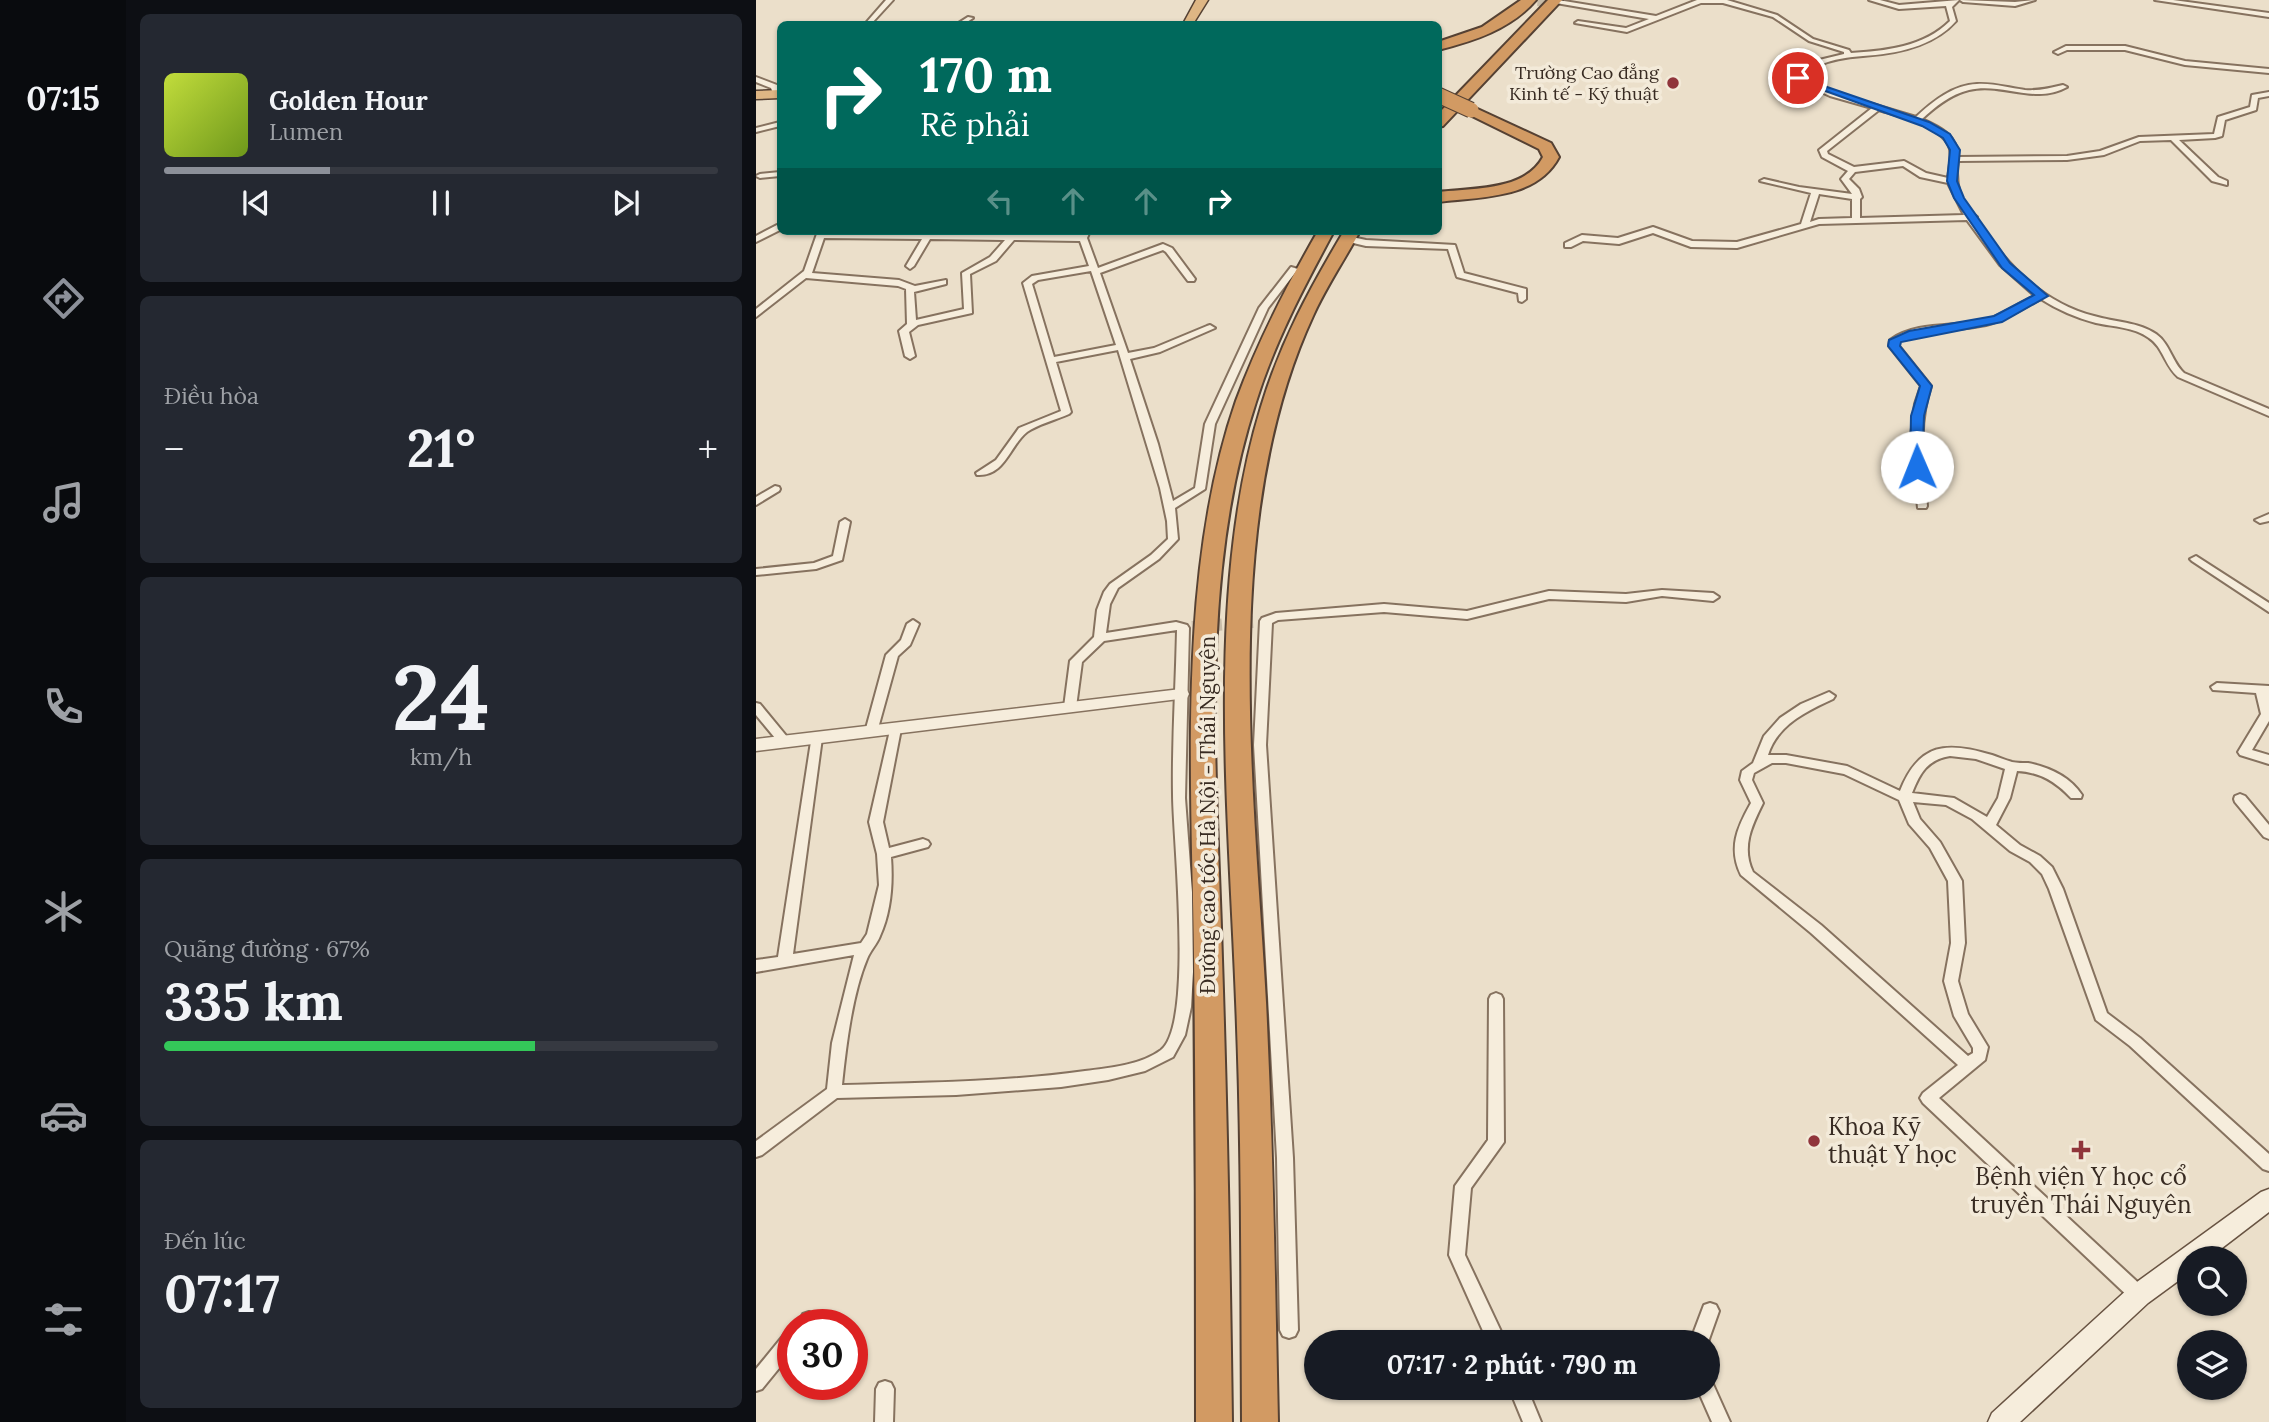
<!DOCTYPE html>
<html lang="vi">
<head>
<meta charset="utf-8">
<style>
	body { margin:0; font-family:Lora,serif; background:#242831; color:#f1f3f6; height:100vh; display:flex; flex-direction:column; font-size:26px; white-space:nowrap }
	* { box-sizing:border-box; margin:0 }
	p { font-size:23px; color:#9ea1a6 }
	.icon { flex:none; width:38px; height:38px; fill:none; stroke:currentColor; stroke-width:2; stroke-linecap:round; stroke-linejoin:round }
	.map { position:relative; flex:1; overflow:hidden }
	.side { display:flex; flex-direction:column; gap:14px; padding:14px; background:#0d0f14; width:630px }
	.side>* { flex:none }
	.banner { position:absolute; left:21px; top:21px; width:665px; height:214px; border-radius:10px; box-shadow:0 2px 5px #0004; background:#00695c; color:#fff; overflow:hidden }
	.fabs { position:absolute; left:1421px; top:1246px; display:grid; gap:14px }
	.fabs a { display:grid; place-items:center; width:70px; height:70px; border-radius:50%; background:#171b24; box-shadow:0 2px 5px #0004; font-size:35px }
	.speed { position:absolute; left:21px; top:1309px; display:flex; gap:14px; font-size:35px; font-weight:700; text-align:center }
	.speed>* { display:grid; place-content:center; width:91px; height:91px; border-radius:50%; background:#171b24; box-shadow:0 2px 5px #0004; line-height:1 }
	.speed .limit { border:10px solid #d22; background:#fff; color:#111 }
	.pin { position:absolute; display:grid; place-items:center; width:60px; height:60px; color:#fff; margin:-30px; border:4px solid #fff; border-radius:50%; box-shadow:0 2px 7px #0007 }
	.me { position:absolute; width:77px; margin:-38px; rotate:359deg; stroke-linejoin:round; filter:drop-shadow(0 0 5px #0008) }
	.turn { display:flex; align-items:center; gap:24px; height:147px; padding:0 28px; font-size:32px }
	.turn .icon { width:91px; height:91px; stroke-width:2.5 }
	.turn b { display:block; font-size:49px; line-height:60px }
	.lanes { display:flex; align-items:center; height:66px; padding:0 28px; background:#0003; justify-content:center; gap:35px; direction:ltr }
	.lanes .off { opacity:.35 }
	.big { font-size:52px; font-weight:700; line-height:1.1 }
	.side .widget { flex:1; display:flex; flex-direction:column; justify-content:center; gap:10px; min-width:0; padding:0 24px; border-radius:10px; background:#242831 }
	.side .dial { align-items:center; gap:0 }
	.dial b { font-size:91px; line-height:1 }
	.song { display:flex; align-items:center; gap:21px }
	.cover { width:84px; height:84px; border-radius:10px; background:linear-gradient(135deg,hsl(70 70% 55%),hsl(80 70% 35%)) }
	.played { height:7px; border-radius:4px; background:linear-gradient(90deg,#8c9099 30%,#363941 30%) }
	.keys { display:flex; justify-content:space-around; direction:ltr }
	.heat { display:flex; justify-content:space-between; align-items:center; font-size:38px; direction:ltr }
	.charge { height:10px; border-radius:5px; background:linear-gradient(90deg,#34c759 67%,#363941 0) }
	.trip { position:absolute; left:548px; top:1330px; width:416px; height:70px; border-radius:35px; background:#171b24; box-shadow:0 2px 5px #0004; font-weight:700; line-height:70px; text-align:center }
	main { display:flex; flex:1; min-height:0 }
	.tab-bar { display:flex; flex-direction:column; width:126px; justify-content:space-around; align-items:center; background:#090b0e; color:#9ea1a6 }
	.tab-bar .icon { width:49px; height:49px }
	.tab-bar .current { color:#8c9099 }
	.tab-bar b { font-size:32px; color:#f1f3f6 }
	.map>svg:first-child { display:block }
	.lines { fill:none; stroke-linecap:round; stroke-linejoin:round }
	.minor-tunnel-far1 { stroke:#c7bba8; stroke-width:8; stroke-dasharray:8 3.5; stroke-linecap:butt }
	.minor-tunnel { stroke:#c7bba8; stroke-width:12; stroke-dasharray:12 6; stroke-linecap:butt }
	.minor-casing { stroke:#86725f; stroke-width:4 }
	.tertiary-casing { stroke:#86725f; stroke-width:3 }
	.secondary-casing { stroke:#685342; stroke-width:3 }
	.trunk-casing { stroke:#554133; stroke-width:3 }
	.motorway-casing { stroke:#554133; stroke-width:4 }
	.minor { fill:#f6eddc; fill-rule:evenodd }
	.tertiary { fill:#f6eddc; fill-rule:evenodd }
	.secondary { fill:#f6eddc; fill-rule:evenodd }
	.trunk { fill:#deb684; fill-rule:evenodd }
	.motorway { fill:#d29a63; fill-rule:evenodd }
	.motorway-bridge-casing { stroke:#554133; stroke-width:17; stroke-linecap:butt }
	.motorway-bridge { stroke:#d29a63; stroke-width:15 }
	.route { fill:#1a73e8; stroke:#114b97; stroke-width:2 }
	.poi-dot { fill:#90353b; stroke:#f3ead9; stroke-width:2.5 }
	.labels { text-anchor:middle; stroke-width:7; stroke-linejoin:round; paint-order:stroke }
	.far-poi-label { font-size:18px; fill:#382b22; stroke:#f3ead9; text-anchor:end }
	.street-label { font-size:21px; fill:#382b22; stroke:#f3ead9 }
	.near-poi-label { font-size:24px; fill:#382b22; stroke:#f3ead9; text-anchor:start }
</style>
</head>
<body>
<main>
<nav class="tab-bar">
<b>07:15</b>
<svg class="icon current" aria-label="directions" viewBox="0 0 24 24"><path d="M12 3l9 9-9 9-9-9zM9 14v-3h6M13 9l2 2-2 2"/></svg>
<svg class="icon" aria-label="music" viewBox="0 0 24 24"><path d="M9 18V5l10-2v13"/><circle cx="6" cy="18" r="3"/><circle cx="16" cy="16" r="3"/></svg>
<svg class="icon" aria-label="phone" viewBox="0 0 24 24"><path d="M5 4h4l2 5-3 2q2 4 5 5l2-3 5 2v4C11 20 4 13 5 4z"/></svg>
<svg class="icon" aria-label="climate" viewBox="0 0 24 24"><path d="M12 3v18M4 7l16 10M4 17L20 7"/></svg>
<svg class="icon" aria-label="car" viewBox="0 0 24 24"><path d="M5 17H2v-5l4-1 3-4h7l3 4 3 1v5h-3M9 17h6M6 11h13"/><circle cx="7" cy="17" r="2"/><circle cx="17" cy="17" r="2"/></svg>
<svg class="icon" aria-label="filters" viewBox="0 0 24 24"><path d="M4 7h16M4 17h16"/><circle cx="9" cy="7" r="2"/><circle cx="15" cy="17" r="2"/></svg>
</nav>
<section class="side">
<div class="widget">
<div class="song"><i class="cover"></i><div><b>Golden Hour</b><p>Lumen</p></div></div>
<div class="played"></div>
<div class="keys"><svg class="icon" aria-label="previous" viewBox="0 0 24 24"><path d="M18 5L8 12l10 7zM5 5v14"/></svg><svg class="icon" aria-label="pause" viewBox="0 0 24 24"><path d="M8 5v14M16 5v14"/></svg><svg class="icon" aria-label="next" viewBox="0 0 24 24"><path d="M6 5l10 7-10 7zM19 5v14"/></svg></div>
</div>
<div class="widget"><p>Điều hòa</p>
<div class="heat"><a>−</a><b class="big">21°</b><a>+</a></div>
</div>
<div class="widget dial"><b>24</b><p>km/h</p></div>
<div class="widget"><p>Quãng đường · 67%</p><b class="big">335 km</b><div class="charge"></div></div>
<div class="widget"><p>Đến lúc</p><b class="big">07:17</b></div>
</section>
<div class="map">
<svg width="1513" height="1422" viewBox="0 0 1513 1422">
	<rect width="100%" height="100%" fill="#ebdfca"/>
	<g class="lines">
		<path class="minor-tunnel-far1" d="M770 1 800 4"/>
		<path class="minor-tunnel" d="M436 627 497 622"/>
		<defs>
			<path id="minor" d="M130 0H137L115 24H109Z
				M802 0 900 16 941 0H971L1021 15 1057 39 1093 50 1095 53C1129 51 1168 47 1194 21L1190 6 1143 9 1113 0H1124L1143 5 1203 0 1196 7 1200 21C1177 47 1140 54 1107 56 1093 57 1077 59 1064 65 1058 68 1052 74 1047 78L1079 93 1160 117C1177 101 1197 85 1221 84 1238 83 1253 88 1269 90 1283 91 1294 88 1307 85L1311 87C1279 105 1246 82 1213 90 1195 94 1179 107 1166 119 1184 127 1201 135 1202 157L1311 156 1344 151 1383 137 1458 134 1462 117 1494 107 1496 95 1513 92V96L1502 98 1500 110 1469 120 1466 136 1459 138 1423 140 1462 177 1471 181V185L1456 181 1415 140 1384 141 1348 155 1311 160 1202 161C1199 180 1203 207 1221 217L1219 219C1250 263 1284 302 1338 316 1358 322 1383 322 1400 334 1414 344 1416 362 1428 373L1513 409V416L1422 377C1409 366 1407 347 1393 338 1378 327 1358 327 1340 323 1321 318 1302 310 1285 299 1266 308 1251 320 1230 325 1201 331 1171 329 1143 341V346L1175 386C1161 427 1168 464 1171 506L1170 508H1162L1155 436 1159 404 1165 386 1133 346 1134 340C1160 321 1200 327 1230 320 1248 315 1262 303 1279 296L1244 265 1211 220 1063 224 981 248 935 247 897 233 863 244 827 241 815 247H809V243L826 235 862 238 897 227 936 241 981 242 1045 224 1055 193 1004 181 1008 179 1043 187 1096 194 1085 179 1092 171 1066 157 1063 150 1116 108 1074 96 1039 80V76L1059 61 1088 54V52L1053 41 1017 17 967 3H945L871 32 819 23 822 21 870 28 893 19 800 3V1ZM1123 110C1142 116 1189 127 1194 149 1196 159 1193 169 1192 178L1170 173 1148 161 1098 167 1072 154 1071 151ZM1147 166 1164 177 1192 183 1208 215 1104 218V199L1106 197 1103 189 1093 179 1099 172ZM1063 194 1096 199V218L1063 219 1054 222Z
				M1204 0 1259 2 1279 0 1259 6 1207 2Z
				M1399 0H1417L1513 13V17Z
				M212 17 217 18 208 24H201Z
				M1310 46H1369L1429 61 1513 69V73L1429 65 1369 50H1311L1302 54 1298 52Z
				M0 77 21 85 24 96H18L15 88 0 82Z
				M24 122V126L0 132V128Z
				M24 172V176L4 178 0 176 4 174Z
				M21 225H24V230L0 242V236Z
				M62 231 253 235 256 231H265L262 235H324L326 231H334L331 238 342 268 407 244 416 248 439 279 438 281H432L410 252 407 250 344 273 372 353 398 348 451 326 454 325 459 328 404 352 374 359 402 444 417 501 439 488 449 424 503 308 535 267 542 269 512 308 459 424 449 489 419 508 422 539 403 559 362 588 354 604 350 633 420 622 431 625 433 628 429 798 436 892 437 972 435 1007 429 1035 417 1057 389 1071 352 1080 305 1087 200 1095 81 1098 6 1155 0 1157V1141L71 1089 76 1043 98 955 0 972V960L22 957 56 735H64L66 738 37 954 105 943 111 934 123 885 121 854 113 822 135 726 139 725 145 729 127 822 133 848 167 839 172 841 174 844 172 847 135 857C137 883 135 912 124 936 121 944 114 951 111 959 96 995 90 1047 86 1085 167 1083 249 1082 329 1071 353 1068 385 1065 405 1050 438 1024 417 839 417 794 416 739 420 685 421 630L348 641 326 662 320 707 314 711 308 707 314 661 338 637 341 610 348 592 354 584 395 555 412 539 411 521 404 488 362 350 300 362 315 412 313 414C302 419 280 425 271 432 254 445 249 477 221 475L220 473 240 460 263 428 305 411 267 283 276 276 333 266 324 241 258 240 240 261 214 274 216 313 162 325 153 332 159 356 154 359 149 356 143 331 151 324 150 289 142 286 50 278 0 317V309L48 271ZM68 238 166 239 150 266 154 269 158 266 174 239 249 240 234 257 206 273 208 309 160 320 158 292 190 284V280L159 286 143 280 56 273ZM335 271 360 345 298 357 276 284 282 280Z
				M596 237 610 240 699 245 708 273 770 289V299L766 302 763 301 762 293 701 277 692 249 610 246 593 242V238Z
				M19 486 23 487 24 489 23 491 0 505V497Z
				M1513 514V521L1504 523 1499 520Z
				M89 519 94 522 86 560 60 569 0 575V569L58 563 77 556 84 522Z
				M1440 556 1513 603V612L1436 561 1434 559Z
				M906 590 957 593 963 597 957 601 906 596 870 602 793 599 711 619 628 612 522 620 516 623 510 745 537 1158 542 1330 539 1336 533 1338 527 1336 524 1330 521 1158 498 745 504 621 506 618 520 613 628 604 711 611 793 591 870 594Z
				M157 620 163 624 154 645 142 656 121 732 115 736 111 735 109 732 130 655 145 640 151 624Z
				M1461 683 1513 686V721L1496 750 1513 755V764L1484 755 1482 752 1505 714 1500 693 1457 690 1455 687Z
				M1073 692 1079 696 1077 699C1051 711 1021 725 1012 755H1030L1091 766 1144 791C1163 743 1190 741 1236 755 1242 757 1249 760 1256 762 1261 763 1267 763 1272 763 1293 767 1314 777 1326 795L1325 798H1315C1300 782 1284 772 1261 771L1254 798 1240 825 1264 845 1284 856 1296 867 1307 889 1351 1013 1384 1038 1513 1154V1171L1507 1169 1374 1046 1340 1020 1293 889 1286 874 1274 862 1254 851 1216 819 1190 805 1157 802 1164 819 1184 842 1206 881 1209 943 1202 981 1212 1014 1232 1047 1229 1060 1183 1098 1389 1289 1391 1295 1389 1301 1383 1303 1377 1301 1167 1103 1164 1098 1167 1093 1202 1065 1055 933 985 875C972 848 981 828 995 803L984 780 986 771 997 763 1008 736 1024 718 1045 704ZM1194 756 1220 759 1249 769 1242 798 1231 817 1198 798 1156 793C1164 773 1171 760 1194 756ZM1016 763H1030L1088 774 1143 800 1153 824 1174 848 1192 881 1195 943 1188 981 1198 1016 1217 1048V1053L1212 1056 1065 925 997 872C985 847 996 825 1007 803L996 780 998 773Z
				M0 703 4 704 32 738 34 741 32 744H24L0 715Z
				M1484 794 1489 796 1513 825V839L1508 837 1479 802 1478 799 1479 796Z
				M740 993 745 995 747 999 748 1142 715 1188 709 1255 750 1342H732L693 1255 699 1186 732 1140 733 999 735 995Z
				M954 1303 960 1305 963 1311 952 1342H934L948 1305Z
				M53 1312 59 1314 62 1320 59 1325H41L47 1314Z
				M37 1329V1351L6 1389 0 1391V1369L31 1331Z
				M952 1380 956 1382 974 1422H956L941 1388H952Z
				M129 1381 135 1383 138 1389 137 1422H119L120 1389 123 1383Z
				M753 1388H771L785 1422H767Z"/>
			<path id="tertiary" d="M425 689 431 690 433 694 431 698 0 751V739Z"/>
			<path id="secondary" d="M1513 1189V1212L1453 1258H1433V1273L1392 1303 1264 1422H1232L1236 1413 1374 1287 1505 1192Z"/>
			<path id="trunk" d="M440 0H452L437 24H427Z
				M24 90V98L0 99V91Z"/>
			<path id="motorway" d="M765 0H780C755 29 718 41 682 50V42L726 27Z
				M792 0H806L687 126 682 127V114Z
				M715 106 795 143 803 157C781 199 724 197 682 202V192C716 188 769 191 787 157L783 149 710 113V107Z
				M562 231H578C548 287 519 341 500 402 442 579 461 776 466 959 471 1113 474 1268 476 1422H440C440 1267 440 1113 438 958 436 780 421 572 480 401 502 341 530 287 562 231Z
				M588 231H604C589 259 570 287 557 316 463 519 498 785 510 1002 517 1142 519 1282 522 1422H486C485 1282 486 1141 480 1001 473 813 449 588 505 407 525 341 553 290 588 231Z"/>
		</defs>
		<use href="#minor" class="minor-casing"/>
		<use href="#tertiary" class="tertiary-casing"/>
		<use href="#secondary" class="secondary-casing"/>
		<use href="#trunk" class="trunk-casing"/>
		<use href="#motorway" class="motorway-casing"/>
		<use href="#minor" class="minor"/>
		<use href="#tertiary" class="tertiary"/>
		<use href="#secondary" class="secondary"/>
		<use href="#trunk" class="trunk"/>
		<use href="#motorway" class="motorway"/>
		<defs>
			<path id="motorway-bridge" d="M682 95 715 110"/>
		</defs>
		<use href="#motorway-bridge" class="motorway-bridge-casing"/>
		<use href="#motorway-bridge" class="motorway-bridge"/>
	</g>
	<path class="route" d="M1039 76 1173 122 1194 134 1204 150 1201 181 1208 198 1254 263 1292 296 1246 322 1145 342 1144 346 1176 386 1168 416 1166 470 1154 467 1155 416 1164 386 1132 346 1133 340 1153 331 1238 316 1278 295 1246 268 1198 198 1191 181 1194 150 1187 138 1166 126 1039 80Z"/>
	<g class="poi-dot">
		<circle cx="917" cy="83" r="7"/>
		<circle cx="1058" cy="1141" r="7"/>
		<path d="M1321.5 1139.5h7v7h7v7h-7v7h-7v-7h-7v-7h7z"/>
	</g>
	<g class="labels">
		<g class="far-poi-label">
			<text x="903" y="79">Trường Cao đẳng<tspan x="903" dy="21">Kinh tế - Kỹ thuật</tspan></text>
		</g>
		<g class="street-label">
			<text transform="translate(452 815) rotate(-90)" y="7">Đường cao tốc Hà Nội - Thái Nguyên</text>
		</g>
		<g class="near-poi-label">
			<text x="1072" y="1135">Khoa Kỹ<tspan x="1072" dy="28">thuật Y học</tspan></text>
			<text x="1325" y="1185" text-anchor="middle">Bệnh viện Y học cổ<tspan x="1325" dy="28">truyền Thái Nguyên</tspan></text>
		</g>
	</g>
</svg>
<div class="fabs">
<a><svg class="icon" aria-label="search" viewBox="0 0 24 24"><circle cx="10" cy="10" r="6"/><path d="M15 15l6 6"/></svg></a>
<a><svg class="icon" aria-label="layers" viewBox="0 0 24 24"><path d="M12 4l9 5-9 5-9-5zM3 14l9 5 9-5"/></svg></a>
</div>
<div class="speed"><div class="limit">30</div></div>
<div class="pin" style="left:1042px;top:78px;background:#d93025"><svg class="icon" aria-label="arrive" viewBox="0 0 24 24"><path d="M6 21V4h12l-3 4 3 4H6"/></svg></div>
<svg class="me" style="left:1161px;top:467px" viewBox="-20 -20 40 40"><circle r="19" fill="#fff"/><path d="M0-13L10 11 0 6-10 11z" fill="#1a73e8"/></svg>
<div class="trip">07:17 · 2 phút · 790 m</div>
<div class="banner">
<div class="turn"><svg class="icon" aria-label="right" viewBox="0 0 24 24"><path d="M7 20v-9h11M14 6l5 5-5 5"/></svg><div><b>170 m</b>Rẽ phải</div></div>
<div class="lanes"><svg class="icon off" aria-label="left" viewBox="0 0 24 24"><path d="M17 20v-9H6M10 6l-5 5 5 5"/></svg><svg class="icon off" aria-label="ahead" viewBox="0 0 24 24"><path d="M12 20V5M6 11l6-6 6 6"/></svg><svg class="icon off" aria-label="ahead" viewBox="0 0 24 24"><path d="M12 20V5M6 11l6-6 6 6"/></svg><svg class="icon" aria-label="right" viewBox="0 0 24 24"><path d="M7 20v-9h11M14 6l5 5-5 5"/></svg></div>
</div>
</div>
</main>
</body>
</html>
